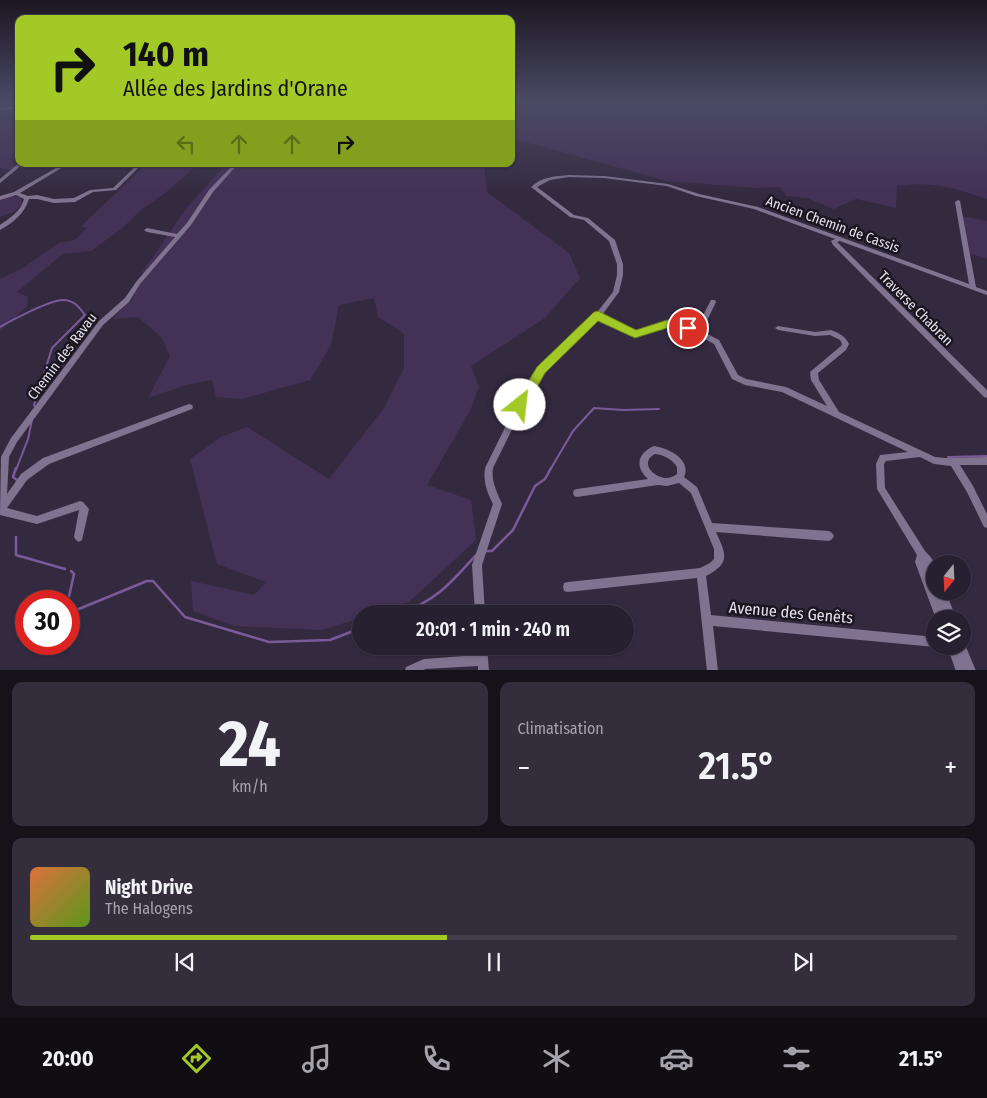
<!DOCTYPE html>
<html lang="fr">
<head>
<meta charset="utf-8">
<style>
	body { margin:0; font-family:"Fira Sans Condensed",sans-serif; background:#332d3c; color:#f1f3f6; height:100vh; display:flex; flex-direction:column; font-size:19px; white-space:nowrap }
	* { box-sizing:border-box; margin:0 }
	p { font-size:16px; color:#a4a3ab }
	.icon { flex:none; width:28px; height:28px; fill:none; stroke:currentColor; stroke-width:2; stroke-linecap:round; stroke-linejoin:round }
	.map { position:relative; height:670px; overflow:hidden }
	.panel { display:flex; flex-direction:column; gap:12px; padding:12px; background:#15121a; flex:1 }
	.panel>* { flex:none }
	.banner { position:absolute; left:15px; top:15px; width:500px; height:152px; border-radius:10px; box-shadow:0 1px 4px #0004,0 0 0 1px #433e4c; background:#a3c926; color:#111; overflow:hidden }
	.needle { width:32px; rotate:198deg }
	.buttons { position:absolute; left:926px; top:555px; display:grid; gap:10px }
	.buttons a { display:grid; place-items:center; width:45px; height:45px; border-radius:50%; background:#272030; box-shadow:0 1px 4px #0004,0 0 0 1px #433e4c; font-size:25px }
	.speed { position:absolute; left:15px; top:590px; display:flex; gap:10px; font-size:25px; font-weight:700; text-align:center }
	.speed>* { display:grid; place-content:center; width:65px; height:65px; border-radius:50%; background:#272030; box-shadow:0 1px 4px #0004,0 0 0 1px #433e4c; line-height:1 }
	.speed .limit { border:8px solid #d22; background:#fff; color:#111 }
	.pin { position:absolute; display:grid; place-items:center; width:42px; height:42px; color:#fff; margin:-21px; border:2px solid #fff; border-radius:50%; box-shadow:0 1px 5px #0007 }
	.me { position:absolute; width:55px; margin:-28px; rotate:29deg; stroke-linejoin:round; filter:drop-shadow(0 0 4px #0008) }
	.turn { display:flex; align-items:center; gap:18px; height:105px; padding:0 25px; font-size:22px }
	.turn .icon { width:65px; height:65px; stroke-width:2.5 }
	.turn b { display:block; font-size:35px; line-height:42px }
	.lanes { display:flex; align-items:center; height:48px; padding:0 25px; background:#0003; justify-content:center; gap:25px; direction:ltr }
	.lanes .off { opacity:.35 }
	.big { font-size:38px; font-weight:600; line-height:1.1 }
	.panel .card { flex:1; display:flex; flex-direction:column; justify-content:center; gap:8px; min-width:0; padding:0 18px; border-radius:10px; background:#332d3c }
	.panel .dial { align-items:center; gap:0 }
	.dial b { font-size:65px; line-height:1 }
	.song { display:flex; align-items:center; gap:15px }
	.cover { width:60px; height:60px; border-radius:8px; background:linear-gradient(135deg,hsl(20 70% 55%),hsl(90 70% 35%)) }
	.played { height:5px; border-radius:2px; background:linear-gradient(90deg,#a3c926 45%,#433e4c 45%) }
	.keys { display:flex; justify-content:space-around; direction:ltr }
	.heat { display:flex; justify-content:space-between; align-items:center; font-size:28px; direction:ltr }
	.panel .tiles { flex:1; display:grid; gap:12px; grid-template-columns:1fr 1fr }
	.card:last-child { grid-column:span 2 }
	.trip { position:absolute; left:352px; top:605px; width:282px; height:50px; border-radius:25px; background:#272030; box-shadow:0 1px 4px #0004,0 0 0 1px #433e4c; font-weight:600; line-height:50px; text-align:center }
	.menu { display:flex; height:80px; justify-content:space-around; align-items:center; background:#100d13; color:#a4a3ab }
	.menu .icon { width:35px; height:35px }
	.menu .active { color:#a3c926 }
	.menu b { font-size:22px; color:#f1f3f6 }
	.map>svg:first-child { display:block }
	.green { fill:#433156 }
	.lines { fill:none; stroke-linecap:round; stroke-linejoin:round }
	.stream-far1 { stroke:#795b9a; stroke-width:2 }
	.stream { stroke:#795b9a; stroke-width:2.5 }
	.street { fill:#7f738f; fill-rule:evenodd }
	.route { fill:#a3c926; stroke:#6a8319 }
	.labels { text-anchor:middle; stroke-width:5; stroke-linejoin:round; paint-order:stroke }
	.street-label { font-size:14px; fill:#e6e0ef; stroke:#1a151f }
	.near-street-label { font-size:16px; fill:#e6e0ef; stroke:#1a151f }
</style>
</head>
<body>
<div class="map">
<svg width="987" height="671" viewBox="0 0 987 671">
	<rect width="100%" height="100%" fill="#342a40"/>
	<path class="green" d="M511 101H987V199C955 188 931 181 897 186L896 208 856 199 834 209 807 198 786 196 780 187 758 188 667 181 511 138Z
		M19 103V151L11 159 15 166 10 170 0 168V105Z
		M147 164H198L169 190 141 210 121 229 91 251 63 254 17 292 28 297 27 306 0 331V279L23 268 59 243 75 240 87 228 81 226Z
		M226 164H484L487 192 569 253 580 278 545 318 471 366 479 387 470 411 427 485 471 500 476 540 409 602 373 614H361V618L321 630 234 626 193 611 191 581 254 595 266 582 217 564 190 459 221 437 247 427 329 479 384 408 404 368V334L378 317 374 298 339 305 331 345 310 380 242 399 216 397 212 380 186 385 148 398 170 356 161 337 138 317 112 319 132 300 143 271 185 210Z
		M12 196 20 197 23 203 14 212 0 217V199Z
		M961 216 987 221V258L966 253Z"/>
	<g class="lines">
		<path class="stream-far1" d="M0 327C12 320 50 300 63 300 74 300 79 307 85 315L52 348 34 405 36 408
			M948 457 987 456
			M16 470 28 439 32 420
			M550 470 573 431 594 408 623 410 659 409"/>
		<path class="stream" d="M16 468 13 477 17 480
			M16 537V555L65 569
			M486 551H492L513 530 535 486 545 479 551 468
			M68 601 74 574 71 571
			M69 613 147 581H153L185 617 269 642 330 640 361 628
			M399 614C437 600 450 584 476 555"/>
		<path class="street" d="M19 106V108L0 110V108Z
			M19 163 23 164 0 183V179Z
			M63 164H68L20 193 28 196 37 195 54 199 74 198 90 190 113 188 138 164H142L116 190 93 192 75 202 54 203 37 199H29C25 213 12 224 0 230V225C10 218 21 211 24 199L16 195 0 200V196L14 192Z
			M234 164H238L213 192 191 225 140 284 129 302 103 325 17 442 9 457 7 494 21 474 43 458 189 404 192 405 193 407 192 409 49 464 27 480 7 508 37 516 80 501 83 502 89 509 82 540 79 542 76 540 74 537 79 510 37 524 0 515 1 457 11 438 99 321 125 298 136 282 175 237 147 232 144 230 147 228 177 234 187 223 209 190Z
			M569 175 604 176 668 184 699 194 758 207 969 284 955 202 958 200 960 201 976 287 987 291V295L840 241 837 242 987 390V398L984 397 833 245 831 241 835 239 754 209 696 196 667 186 604 178 569 177 550 180 537 187 574 215 588 218 615 240 623 264V275L619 292 602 315 607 319 635 331 667 322 696 329 711 300H715L716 302 702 331 719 340 738 375 746 379 786 387 827 406 811 380 810 372 841 346 842 344 840 340 830 335 815 336 778 330 775 328 778 326 815 332 831 330C839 333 845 336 849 344L846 350 818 373 819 380 839 412 935 457 945 458 987 457V465H960L973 486 987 514V528L984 527 967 492 951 466 934 464 920 457 886 461 884 464 885 488 925 551C937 563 935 565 935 581L932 579 931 577 939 601 936 591H946L956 619H936L915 562 917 555 877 489 876 464 880 455 908 452 782 392 745 385 732 379 714 344 696 334 667 326 635 336 603 323 599 319 595 324 544 372 531 391 493 468C491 482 497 492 502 504L482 565 485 614H475L472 565 493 504C487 492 483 482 485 468L525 387 538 368 591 320 613 292 617 275V264L609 241 584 220 570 217 531 187C541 177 556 176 569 175Z
			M654 446C668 448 692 459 684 477L697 487 712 523 829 531 832 533 834 536 832 539 829 541 716 532C726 554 731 563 706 576L711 615 935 637V646H938L935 647 713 626 718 671H707L697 578 568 592 564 591 563 587 564 583 568 582 700 568 710 563 714 559V549L691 493 679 483 667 486 658 485 577 497 574 496 573 493 574 490 577 489 648 479C634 466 638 453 654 446ZM655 454C664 455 672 459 677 467V474C674 476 671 478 666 478 658 478 644 469 649 459 650 457 653 455 655 454Z
			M962 642H964L976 671H956L947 646H962Z
			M477 646H487L489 671H478V666L425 669 423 671H405L406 667 424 659 477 655Z"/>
	</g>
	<linearGradient id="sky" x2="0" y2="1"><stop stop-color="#1d1723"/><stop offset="0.52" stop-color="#4a4a64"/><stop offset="1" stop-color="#4a4a64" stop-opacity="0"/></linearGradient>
	<rect width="987" height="194" fill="url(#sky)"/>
	<path class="route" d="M598 311 636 330 667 320 692 326 693 328 688 332 667 328 635 338 598 321 545 373 525 409H515L514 405 537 367 594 312Z"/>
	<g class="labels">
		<g class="street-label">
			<text transform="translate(833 224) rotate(20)" y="5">Ancien Chemin de Cassis</text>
			<text transform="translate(916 308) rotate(45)" y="5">Traverse Chabran</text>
			<text transform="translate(62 356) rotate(-53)" y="5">Chemin des Ravau</text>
		</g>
		<g class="near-street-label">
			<text transform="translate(791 612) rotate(5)" y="6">Avenue des Genêts</text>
		</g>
	</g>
</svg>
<div class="buttons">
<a><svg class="needle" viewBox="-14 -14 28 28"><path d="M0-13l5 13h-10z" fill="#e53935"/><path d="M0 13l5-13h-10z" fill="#a4a3ab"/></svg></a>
<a><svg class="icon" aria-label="layers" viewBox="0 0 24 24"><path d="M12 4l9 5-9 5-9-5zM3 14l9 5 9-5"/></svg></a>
</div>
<div class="speed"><div class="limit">30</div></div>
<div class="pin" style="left:688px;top:328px;background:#d93025"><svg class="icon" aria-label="arrive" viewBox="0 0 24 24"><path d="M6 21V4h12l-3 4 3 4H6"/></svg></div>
<svg class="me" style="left:520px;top:405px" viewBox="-20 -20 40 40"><circle r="19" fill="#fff"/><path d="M0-13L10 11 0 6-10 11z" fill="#a3c926"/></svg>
<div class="trip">20:01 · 1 min · 240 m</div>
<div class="banner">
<div class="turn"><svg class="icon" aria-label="right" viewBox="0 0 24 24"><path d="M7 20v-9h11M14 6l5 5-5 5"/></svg><div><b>140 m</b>Allée des Jardins d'Orane</div></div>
<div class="lanes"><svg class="icon off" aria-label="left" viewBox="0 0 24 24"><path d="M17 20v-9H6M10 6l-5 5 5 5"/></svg><svg class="icon off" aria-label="ahead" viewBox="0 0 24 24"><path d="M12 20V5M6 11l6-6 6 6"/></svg><svg class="icon off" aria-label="ahead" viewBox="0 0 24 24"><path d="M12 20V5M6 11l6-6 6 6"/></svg><svg class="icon" aria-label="right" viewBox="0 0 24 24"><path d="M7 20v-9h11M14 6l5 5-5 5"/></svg></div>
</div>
</div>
<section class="panel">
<div class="tiles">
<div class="card dial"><b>24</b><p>km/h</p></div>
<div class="card"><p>Climatisation</p>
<div class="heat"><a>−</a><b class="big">21.5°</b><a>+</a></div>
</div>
<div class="card">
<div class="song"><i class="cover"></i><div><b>Night Drive</b><p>The Halogens</p></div></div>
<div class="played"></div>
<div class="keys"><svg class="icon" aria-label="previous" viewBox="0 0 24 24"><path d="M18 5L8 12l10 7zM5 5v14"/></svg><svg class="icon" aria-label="pause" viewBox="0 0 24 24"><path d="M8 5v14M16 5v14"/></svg><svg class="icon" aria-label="next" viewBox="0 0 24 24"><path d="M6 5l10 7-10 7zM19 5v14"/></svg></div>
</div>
</div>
</section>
<nav class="menu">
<b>20:00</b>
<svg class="icon active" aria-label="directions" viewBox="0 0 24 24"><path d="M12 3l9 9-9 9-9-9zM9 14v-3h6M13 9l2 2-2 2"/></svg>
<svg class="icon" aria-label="music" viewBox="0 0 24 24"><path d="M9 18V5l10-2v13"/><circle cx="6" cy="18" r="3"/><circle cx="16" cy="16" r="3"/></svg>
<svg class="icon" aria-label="phone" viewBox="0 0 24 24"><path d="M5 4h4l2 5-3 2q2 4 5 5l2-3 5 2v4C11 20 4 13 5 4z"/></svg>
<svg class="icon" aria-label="climate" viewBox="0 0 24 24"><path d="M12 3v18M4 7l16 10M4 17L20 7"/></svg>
<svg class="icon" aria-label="car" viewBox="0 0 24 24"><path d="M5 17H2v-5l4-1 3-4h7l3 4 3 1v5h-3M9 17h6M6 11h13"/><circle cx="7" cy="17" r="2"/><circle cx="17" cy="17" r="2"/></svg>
<svg class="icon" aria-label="filters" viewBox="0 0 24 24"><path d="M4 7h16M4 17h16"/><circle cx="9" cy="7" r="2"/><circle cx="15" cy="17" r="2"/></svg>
<b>21.5°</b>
</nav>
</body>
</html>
